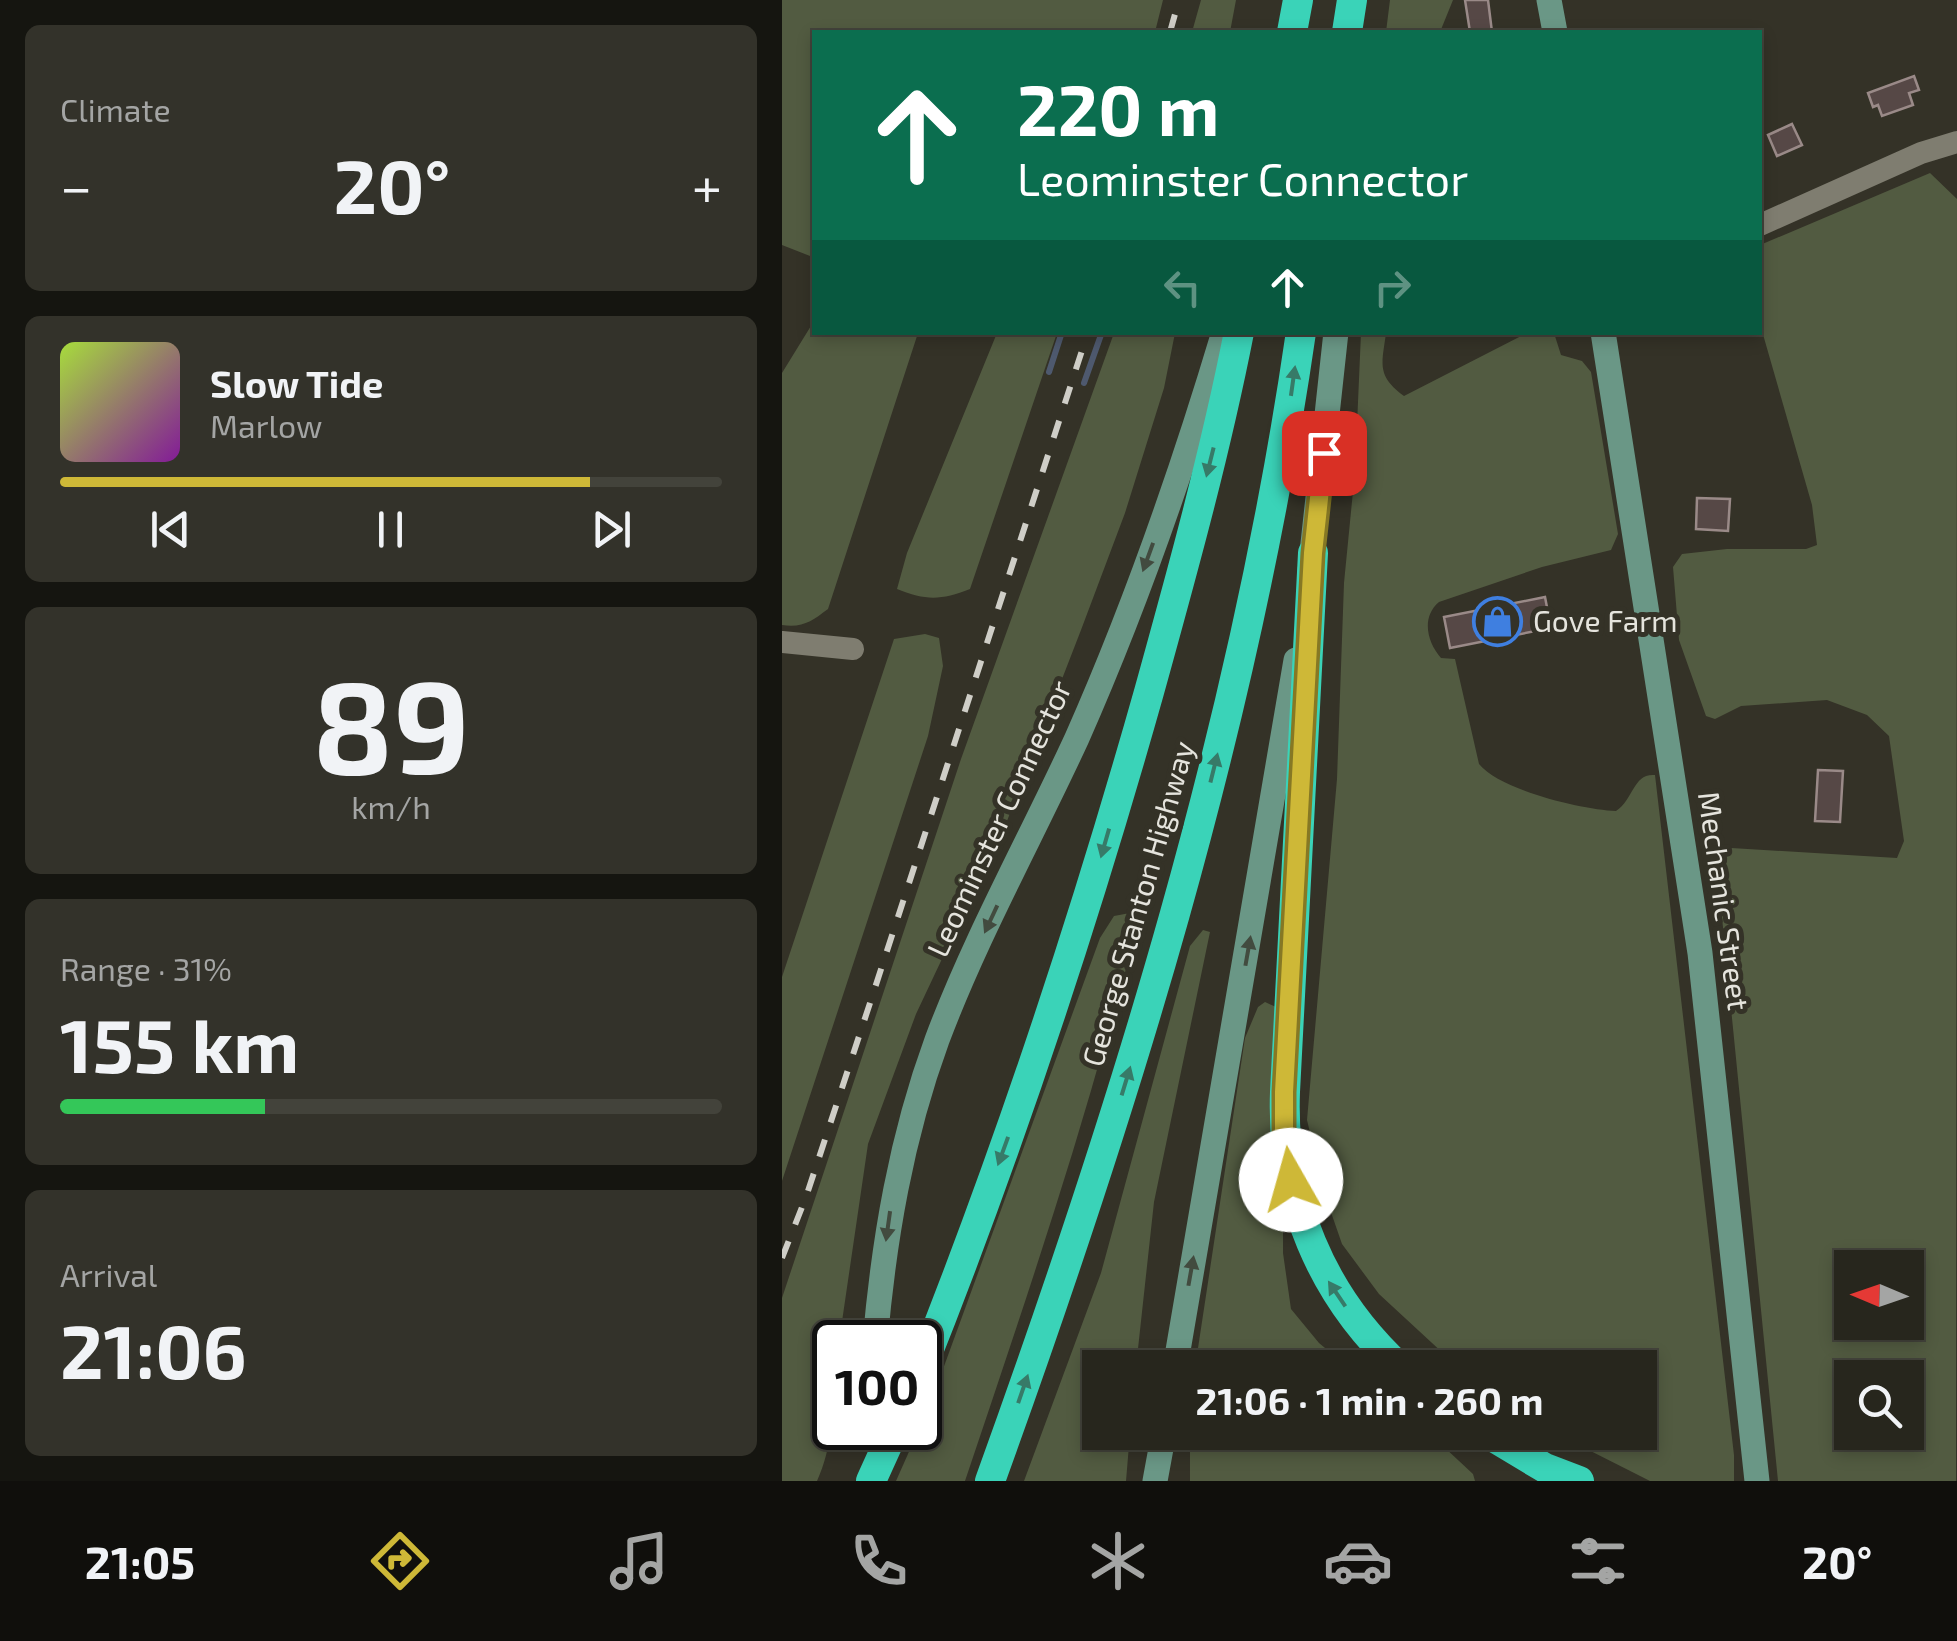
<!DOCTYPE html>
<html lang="en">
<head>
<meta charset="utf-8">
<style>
	body { margin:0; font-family:"Exo 2",sans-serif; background:#33322a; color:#f1f3f6; height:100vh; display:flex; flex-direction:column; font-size:38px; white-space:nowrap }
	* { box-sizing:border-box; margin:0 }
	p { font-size:32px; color:#a4a5a4 }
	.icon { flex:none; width:55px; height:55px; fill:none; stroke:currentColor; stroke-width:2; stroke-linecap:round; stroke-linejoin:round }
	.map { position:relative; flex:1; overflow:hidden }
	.details { display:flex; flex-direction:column; gap:25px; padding:25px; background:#151510; width:782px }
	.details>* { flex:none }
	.hud { position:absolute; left:30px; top:30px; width:950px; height:305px; border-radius:0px; box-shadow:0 5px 15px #0003,0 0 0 2px #43433b; background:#0b6e4f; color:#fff; overflow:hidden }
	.needle { width:65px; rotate:272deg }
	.buttons { position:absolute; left:1052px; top:1250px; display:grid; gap:20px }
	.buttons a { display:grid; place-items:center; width:90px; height:90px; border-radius:0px; background:#27261d; box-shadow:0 5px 15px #0003,0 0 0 2px #43433b; font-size:50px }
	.speed { position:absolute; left:30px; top:1320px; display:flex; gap:20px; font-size:50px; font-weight:700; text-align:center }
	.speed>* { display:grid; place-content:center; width:130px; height:130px; border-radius:50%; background:#27261d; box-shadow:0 5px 15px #0003,0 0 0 2px #43433b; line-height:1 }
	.speed .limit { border:5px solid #111; border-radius:15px; background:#fff; color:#111 }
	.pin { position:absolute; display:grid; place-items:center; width:85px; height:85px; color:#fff; margin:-42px; border-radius:20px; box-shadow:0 5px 15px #0006 }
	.me { position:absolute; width:110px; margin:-55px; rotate:353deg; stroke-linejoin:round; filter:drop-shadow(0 0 8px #0008) }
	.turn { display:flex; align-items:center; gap:35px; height:210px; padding:0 40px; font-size:45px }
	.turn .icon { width:130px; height:130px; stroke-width:2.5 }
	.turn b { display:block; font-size:70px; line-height:85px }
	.lanes { display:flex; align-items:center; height:95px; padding:0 40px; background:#0003; justify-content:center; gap:50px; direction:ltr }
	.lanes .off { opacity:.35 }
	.big { font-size:75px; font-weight:700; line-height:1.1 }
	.details .tile { flex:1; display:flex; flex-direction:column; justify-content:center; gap:15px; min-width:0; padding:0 35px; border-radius:15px; background:#33322a }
	.details .dial { align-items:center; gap:0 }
	.dial b { font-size:130px; line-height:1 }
	.song { display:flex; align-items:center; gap:30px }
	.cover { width:120px; height:120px; border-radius:15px; background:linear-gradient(135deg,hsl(80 70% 55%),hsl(290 70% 35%)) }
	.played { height:10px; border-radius:5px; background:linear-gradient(90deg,#ceb837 80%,#43433b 80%) }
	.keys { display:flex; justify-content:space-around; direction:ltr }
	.heat { display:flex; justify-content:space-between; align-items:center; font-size:55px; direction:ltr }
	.charge { height:15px; border-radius:8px; background:linear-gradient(90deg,#34c759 31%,#43433b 0) }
	.trip { position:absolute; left:300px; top:1350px; width:575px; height:100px; border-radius:0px; background:#27261d; box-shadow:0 5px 15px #0003,0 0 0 2px #43433b; font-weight:700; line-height:100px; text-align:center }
	.tabs { display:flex; height:160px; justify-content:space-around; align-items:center; background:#100f0c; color:#a4a5a4 }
	.tabs .icon { width:70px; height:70px }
	.tabs .active { color:#ceb837 }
	.tabs b { font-size:45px; color:#f1f3f6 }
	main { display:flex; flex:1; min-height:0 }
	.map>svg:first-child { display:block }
	.green { fill:#525b41; fill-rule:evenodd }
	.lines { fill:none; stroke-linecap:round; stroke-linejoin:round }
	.stream { stroke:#4e596e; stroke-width:6 }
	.building { fill:#564846; stroke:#9a8a88; stroke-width:2.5 }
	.street { stroke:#7f7d70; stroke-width:22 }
	.secondary { stroke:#6a9786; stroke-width:25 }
	.highway { stroke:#3ad3b8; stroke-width:30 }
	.rail { stroke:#cfcec7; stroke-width:6; stroke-dasharray:18 18; stroke-linecap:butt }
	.oneway { fill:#377a68 }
	.oneway2 { fill:#424b3f }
	.route-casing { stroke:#867824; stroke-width:25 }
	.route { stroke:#ceb837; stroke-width:18 }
	.labels { text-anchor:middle; stroke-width:10; stroke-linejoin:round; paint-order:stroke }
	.poi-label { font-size:30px; fill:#e5e4dd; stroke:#343227; text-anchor:start }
	.street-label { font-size:30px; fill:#e5e4dd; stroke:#343227 }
</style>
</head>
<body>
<main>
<section class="details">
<div class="tile"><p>Climate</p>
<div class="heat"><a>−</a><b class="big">20°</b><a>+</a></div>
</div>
<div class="tile">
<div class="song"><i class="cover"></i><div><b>Slow Tide</b><p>Marlow</p></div></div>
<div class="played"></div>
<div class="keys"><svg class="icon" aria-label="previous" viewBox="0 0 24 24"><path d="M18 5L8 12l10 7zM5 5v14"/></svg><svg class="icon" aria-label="pause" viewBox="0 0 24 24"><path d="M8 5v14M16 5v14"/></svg><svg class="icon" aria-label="next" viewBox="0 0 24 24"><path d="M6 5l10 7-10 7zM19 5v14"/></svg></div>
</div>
<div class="tile dial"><b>89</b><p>km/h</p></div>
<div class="tile"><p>Range · 31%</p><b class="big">155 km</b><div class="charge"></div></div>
<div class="tile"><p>Arrival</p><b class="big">21:06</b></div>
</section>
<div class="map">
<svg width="1175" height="1481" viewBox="0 0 1175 1481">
	<rect width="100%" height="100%" fill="#343227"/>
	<path class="green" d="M0 0H381L373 32H32V264L28 256 0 245Z
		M419 0H454L448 32H410Z
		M608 0H671L658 32H604Z
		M1148 173 1175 199 1174 1481H996L933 847 1115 858 1122 841 1107 736 1085 715 1045 700 959 706 933 719 924 716 897 640 891 567 900 554 945 549H1024L1035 545 1030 505 978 324V245ZM1070 1268H1125V1322H1070ZM1070 1378H1125V1432H1070Z
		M32 321V332L136 333 46 609C30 621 21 628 0 625V373Z
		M215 333H275L188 589C160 600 144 601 115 589L125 553Z
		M332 333H393L382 388 343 513 299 630 225 821 134 1014 86 1144 57 1342H52C52 1388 54 1440 35 1481H0V1298L179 759Z
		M579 333H604C600 364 594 375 622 396L745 333H772L779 355 800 361 809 372 836 534 829 550 760 567 657 602C639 617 645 642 659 658L673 659 697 764C718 790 800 810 834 811 852 799 851 773 873 775L952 1455V1481H868L773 1433 858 1432V1368L676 1367 597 1294 560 1244 543 1195 525 1120 555 779 562 583 573 471Z
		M143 634 157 638 161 666 146 736 0 1181V977L112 639Z
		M348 913C357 941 334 1001 326 1031 284 1183 233 1332 183 1481H114L149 1402 318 938 332 916Z
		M421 930 428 932 372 1202 354 1367 318 1368V1432L348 1433 344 1481H242L319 1273 408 946Z
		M483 1002 494 1007 492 1164 501 1210V1253L509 1309 537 1343 566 1367 413 1368 463 1038 476 1007Z
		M408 1433H647L691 1474 693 1481H408Z"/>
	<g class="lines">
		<path class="stream" d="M267 372 280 332
			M302 383 320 332"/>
	</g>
	<path class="building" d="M683 0H706L710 32H688Z
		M1132 76 1137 90 1127 93 1131 105 1100 116 1096 105 1091 107 1086 93Z
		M1010 124 1020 145 995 156 986 135Z
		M915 498 948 499 946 531 914 529Z
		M763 597 769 628 668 648 662 617Z
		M1036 770 1061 771 1058 822 1033 821Z"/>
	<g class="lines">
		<path class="street" d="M978 225 1139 153 1175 142
			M0 642 71 649"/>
		<path class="secondary" d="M767 0 773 32
			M821 332 918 953 975 1481
			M528 571 554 332
			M93 1342C102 1239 119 1138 155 1040 194 936 249 838 295 738 353 607 401 469 442 332
			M393 1368 514 660
			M373 1481 382 1432"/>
		<path class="highway" d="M510 32 516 0
			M565 32 570 0
			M531 553 503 1092C499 1199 539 1295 618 1368
			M138 1372C227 1149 302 922 367 692 400 573 433 454 457 332
			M703 1432 763 1468 797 1481
			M89 1481 113 1428
			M208 1481C343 1108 462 726 519 332"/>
		<path class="rail" d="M388 32 397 0
			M0 1258 24 1197 90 997 306 332"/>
	</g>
	<defs><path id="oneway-solid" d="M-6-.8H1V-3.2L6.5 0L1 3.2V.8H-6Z" transform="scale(2.5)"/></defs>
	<g class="oneway">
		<use href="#oneway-solid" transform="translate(511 381) rotate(-82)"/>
		<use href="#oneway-solid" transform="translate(428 462) rotate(104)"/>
		<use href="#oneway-solid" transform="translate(432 768) rotate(-76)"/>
		<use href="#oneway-solid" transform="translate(323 843) rotate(106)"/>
		<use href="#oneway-solid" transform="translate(344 1081) rotate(-73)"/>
		<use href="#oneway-solid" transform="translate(221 1151) rotate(110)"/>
		<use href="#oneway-solid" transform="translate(555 1294) rotate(-124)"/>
		<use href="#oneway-solid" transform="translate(241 1389) rotate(-71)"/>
	</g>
	<g class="oneway2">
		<use href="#oneway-solid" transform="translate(366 557) rotate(110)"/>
		<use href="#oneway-solid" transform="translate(209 919) rotate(115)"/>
		<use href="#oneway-solid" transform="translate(466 951) rotate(-80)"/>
		<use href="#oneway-solid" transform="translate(106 1226) rotate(98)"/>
		<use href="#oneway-solid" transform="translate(409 1271) rotate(-80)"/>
	</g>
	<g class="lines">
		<defs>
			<path id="route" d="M509 1180 502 1136V1092L531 553 542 453"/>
		</defs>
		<use href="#route" class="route-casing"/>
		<use href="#route" class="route"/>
	</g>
	<defs>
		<symbol id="shop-ring" viewBox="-11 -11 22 22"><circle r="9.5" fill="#343227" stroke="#3f7fe0" stroke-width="1.5"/><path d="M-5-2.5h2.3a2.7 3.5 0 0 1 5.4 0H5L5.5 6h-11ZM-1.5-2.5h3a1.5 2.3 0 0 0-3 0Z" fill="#3f7fe0"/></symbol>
	</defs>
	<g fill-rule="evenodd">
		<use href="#shop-ring" x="688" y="594" width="55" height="55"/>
	</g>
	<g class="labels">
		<g class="poi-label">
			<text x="751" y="632">Gove Farm</text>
		</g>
		<g class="street-label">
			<text transform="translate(218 819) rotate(-65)" y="10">Leominster Connector</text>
			<text transform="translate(941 901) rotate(82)" y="10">Mechanic Street</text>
			<text transform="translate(357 904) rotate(-74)" y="10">George Stanton Highway</text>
		</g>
	</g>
</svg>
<div class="buttons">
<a><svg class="needle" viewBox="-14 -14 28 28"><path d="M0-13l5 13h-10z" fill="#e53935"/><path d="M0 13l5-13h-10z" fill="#a4a5a4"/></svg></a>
<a><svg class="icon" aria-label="search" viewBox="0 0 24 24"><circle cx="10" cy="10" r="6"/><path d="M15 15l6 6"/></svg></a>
</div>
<div class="speed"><div class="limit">100</div></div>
<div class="pin" style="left:542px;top:453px;background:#d93025"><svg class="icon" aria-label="arrive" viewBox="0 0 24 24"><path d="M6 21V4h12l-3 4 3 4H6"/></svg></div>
<svg class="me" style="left:509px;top:1180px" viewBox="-20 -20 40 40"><circle r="19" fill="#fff"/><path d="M0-13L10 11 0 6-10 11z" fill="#ceb837"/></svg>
<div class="trip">21:06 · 1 min · 260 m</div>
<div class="hud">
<div class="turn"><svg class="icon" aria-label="ahead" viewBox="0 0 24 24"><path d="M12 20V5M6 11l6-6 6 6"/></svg><div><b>220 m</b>Leominster Connector</div></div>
<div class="lanes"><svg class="icon off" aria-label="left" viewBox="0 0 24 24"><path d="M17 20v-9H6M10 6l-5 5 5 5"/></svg><svg class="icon" aria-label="ahead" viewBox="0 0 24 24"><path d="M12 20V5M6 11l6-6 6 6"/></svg><svg class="icon off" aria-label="right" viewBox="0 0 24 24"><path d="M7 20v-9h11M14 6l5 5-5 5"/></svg></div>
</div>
</div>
</main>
<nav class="tabs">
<b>21:05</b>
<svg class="icon active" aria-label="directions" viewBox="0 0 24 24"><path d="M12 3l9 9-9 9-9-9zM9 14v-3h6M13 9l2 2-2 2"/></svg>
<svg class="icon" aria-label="music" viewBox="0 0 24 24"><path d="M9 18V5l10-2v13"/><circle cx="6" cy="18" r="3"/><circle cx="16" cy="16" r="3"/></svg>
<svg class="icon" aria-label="phone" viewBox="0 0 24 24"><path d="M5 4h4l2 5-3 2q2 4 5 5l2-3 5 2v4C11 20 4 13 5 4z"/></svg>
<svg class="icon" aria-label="climate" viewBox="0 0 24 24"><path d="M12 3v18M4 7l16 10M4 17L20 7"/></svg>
<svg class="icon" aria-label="car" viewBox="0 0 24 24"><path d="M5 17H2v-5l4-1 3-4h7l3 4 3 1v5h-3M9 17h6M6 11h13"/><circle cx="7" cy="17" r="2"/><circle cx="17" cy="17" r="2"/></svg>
<svg class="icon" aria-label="filters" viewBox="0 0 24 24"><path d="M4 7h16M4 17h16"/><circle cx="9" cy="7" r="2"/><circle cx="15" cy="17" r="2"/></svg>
<b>20°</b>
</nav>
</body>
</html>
